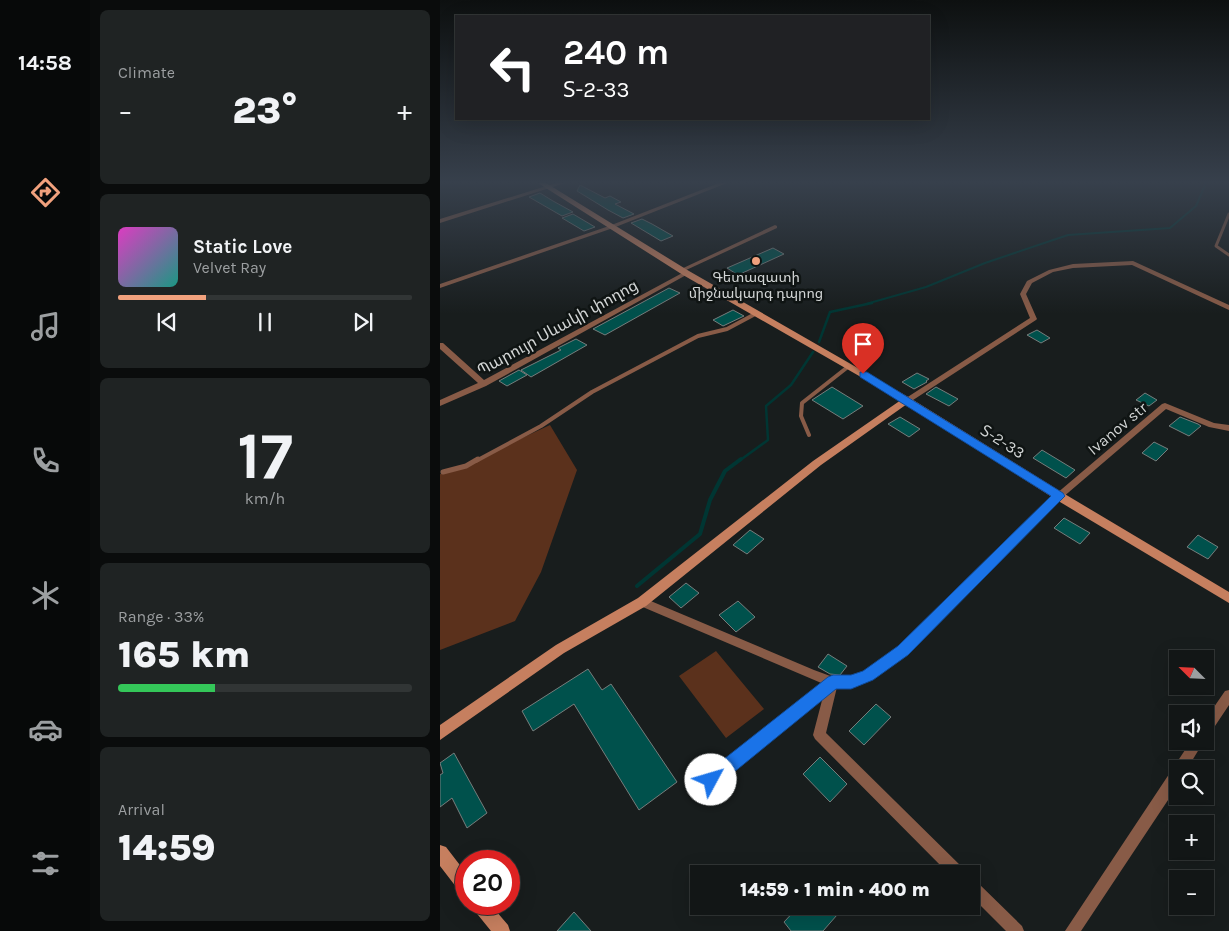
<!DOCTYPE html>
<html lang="en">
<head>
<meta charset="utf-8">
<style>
	body { margin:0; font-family:Karla,"Noto Sans Armenian",sans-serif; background:#1f2323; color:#f1f3f6; height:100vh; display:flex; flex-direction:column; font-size:19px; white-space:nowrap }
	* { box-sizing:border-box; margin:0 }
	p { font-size:16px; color:#9c9fa1 }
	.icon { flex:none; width:28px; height:28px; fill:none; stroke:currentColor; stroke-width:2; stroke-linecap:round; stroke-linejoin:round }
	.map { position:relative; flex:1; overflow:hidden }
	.drawer { display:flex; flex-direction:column; gap:10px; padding:10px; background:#0a0c0c; width:350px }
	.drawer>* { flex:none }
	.banner { position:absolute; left:15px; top:15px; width:475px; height:105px; border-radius:0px; box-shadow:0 5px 20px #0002,0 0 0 1px #313535; background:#202124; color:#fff; overflow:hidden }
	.needle { width:32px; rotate:294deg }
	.fabs { position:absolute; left:729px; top:650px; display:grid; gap:10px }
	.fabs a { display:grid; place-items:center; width:45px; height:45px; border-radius:0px; background:#121616; box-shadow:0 5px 20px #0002,0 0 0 1px #313535; font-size:25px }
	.speed { position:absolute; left:15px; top:850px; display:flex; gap:10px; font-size:25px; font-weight:700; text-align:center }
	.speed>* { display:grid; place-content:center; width:65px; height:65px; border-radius:50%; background:#121616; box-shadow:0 5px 20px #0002,0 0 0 1px #313535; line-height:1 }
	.speed .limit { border:8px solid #d22; background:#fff; color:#111 }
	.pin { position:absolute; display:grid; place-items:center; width:42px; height:42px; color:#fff; margin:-51px -21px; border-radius:50% 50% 50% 0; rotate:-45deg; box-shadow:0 0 5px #0007 }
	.pin .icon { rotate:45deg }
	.me { position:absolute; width:55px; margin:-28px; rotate:51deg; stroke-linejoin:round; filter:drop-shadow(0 0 4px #0008) }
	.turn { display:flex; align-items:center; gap:18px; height:105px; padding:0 25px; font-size:22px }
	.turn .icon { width:65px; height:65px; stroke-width:2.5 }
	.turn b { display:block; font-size:35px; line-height:42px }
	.big { font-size:38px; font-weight:800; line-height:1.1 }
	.drawer .widget { flex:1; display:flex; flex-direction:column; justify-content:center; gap:8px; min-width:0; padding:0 18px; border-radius:8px; background:#1f2323 }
	.drawer .dial { align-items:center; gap:0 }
	.dial b { font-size:65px; line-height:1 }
	.song { display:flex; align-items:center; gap:15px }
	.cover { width:60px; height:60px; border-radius:8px; background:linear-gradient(135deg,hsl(310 70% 55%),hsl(170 70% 35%)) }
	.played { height:5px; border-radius:2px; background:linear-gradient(90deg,#f1a17d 30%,#313535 30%) }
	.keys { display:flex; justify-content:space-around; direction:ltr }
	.heat { display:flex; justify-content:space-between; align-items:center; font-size:28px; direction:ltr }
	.charge { height:8px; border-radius:4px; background:linear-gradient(90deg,#34c759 33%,#313535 0) }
	.trip { position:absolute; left:250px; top:865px; width:290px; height:50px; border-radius:0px; background:#121616; box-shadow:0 5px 20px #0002,0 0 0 1px #313535; font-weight:800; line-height:50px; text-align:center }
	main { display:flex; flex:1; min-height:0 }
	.tabs { display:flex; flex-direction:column; width:90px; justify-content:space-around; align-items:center; background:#070909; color:#9c9fa1 }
	.tabs .icon { width:35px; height:35px }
	.tabs .current { color:#f1a17d }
	.tabs b { font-size:22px; color:#f1f3f6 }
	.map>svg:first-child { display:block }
	.green { fill:#5b311c }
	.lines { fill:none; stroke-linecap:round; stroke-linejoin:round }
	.stream-far2 { stroke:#003633; stroke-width:2 }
	.stream-far1 { stroke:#003633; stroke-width:2.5 }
	.stream { stroke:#003633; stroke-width:4 }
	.building { fill:#00514c; stroke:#767d7c }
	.lane-far3 { stroke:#885b47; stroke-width:3 }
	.lane-far2 { stroke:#885b47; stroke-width:4 }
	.lane-far1 { stroke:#885b47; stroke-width:5 }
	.lane { stroke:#885b47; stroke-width:6 }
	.street { fill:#885b47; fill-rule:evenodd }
	.secondary { fill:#c67f5f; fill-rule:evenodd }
	.route { fill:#1a73e8; stroke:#114b97 }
	.poi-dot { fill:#f1a17d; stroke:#0f1413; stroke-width:2 }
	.labels { text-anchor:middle; stroke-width:5; stroke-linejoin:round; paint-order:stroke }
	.far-poi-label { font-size:14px; fill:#d1d4d4; stroke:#0f1413 }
	.street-label { font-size:16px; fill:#d1d4d4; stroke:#0f1413 }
</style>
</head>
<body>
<main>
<nav class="tabs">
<b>14:58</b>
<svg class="icon current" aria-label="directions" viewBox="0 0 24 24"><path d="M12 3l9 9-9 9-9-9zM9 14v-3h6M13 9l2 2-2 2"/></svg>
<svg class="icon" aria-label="music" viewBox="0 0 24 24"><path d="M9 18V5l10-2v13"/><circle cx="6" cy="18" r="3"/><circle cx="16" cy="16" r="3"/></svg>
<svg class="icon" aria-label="phone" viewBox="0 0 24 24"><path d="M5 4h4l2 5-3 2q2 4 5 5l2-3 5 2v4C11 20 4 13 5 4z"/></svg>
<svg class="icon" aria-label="climate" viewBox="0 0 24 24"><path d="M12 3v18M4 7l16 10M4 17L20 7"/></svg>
<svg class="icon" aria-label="car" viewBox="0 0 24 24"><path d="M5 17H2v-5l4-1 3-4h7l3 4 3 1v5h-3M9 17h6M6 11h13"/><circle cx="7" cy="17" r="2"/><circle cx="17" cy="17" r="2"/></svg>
<svg class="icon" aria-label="filters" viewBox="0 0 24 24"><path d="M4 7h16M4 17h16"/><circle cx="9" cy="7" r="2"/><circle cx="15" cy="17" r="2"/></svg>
</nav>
<section class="drawer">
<div class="widget"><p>Climate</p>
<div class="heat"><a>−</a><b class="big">23°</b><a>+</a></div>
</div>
<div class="widget">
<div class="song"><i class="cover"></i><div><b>Static Love</b><p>Velvet Ray</p></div></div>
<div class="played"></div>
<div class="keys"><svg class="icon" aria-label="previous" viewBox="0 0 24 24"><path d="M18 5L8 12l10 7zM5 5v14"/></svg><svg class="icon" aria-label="pause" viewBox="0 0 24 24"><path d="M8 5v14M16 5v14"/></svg><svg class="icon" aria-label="next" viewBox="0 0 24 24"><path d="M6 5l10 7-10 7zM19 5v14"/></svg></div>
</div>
<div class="widget dial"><b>17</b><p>km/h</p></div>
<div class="widget"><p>Range · 33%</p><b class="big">165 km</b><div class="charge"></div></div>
<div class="widget"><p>Arrival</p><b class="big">14:59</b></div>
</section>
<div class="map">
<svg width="789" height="931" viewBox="0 0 789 931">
	<rect width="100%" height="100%" fill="#181d1d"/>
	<path class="green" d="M110 425 137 470 101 572 75 621 0 650V474L9 472Z
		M276 651 324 709 286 738 239 676Z"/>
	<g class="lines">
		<path class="stream-far2" d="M426 304 486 287 545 263 628 235 730 228 756 206 766 183"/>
		<path class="stream-far1" d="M379 342 390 312 432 303
			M299 461 328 440 326 406 351 385 373 352"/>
		<path class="stream" d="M197 586 260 534 270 500 285 471 301 459"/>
	</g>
	<path class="building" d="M140 185 165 198 170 196 181 202 175 204 194 214 183 218 168 210 137 191Z
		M100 193 113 201 133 212 122 216 89 197Z
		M133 214 155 227 144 231 122 218Z
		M202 219 212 224 233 236 221 241 191 223Z
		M333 248 344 254 298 275 287 268Z
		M229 288 240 293 165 335 153 329Z
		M293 310 304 316 283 326 273 320Z
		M597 330 610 338 601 343 587 335Z
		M136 339 147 345 91 377 81 370 121 350 118 348Z
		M79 370 87 375 67 386 59 381Z
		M477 373 489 379 486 381 487 382 474 389 462 382Z
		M392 387 423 406 403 419 372 400Z
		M496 387 518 399 509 406 486 394Z
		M705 393 717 400 709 406 696 400Z
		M460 417 480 429 469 437 448 424Z
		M740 417 758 424 761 426 749 436 729 426Z
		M714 442 728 449 716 461 702 453Z
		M602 450 635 470 626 478 593 458Z
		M624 518 650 533 640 544 614 528Z
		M310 530 324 539 307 554 293 545Z
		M758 535 778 547 768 559 747 547Z
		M246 583 259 593 241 608 229 597Z
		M298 601 315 617 296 632 279 615Z
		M388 654 407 666 400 675 390 674 378 667Z
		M148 669 162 690 171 684 237 782 199 810 134 704 93 731 82 711Z
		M436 704 451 717 424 745 409 731Z
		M14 753 47 813 27 828 12 798 0 807V775L3 773 0 763Z
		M380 757 407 784 390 802 363 774Z
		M359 906H391L397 915 383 931H351L344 922Z
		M134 912 151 931H117Z"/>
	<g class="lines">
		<path class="lane-far3" d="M789 214 776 246 789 255"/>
		<path class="lane-far2" d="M369 435 361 416 362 403 409 366
			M36 461 101 426 152 392 258 336 287 329 317 313"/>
		<path class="lane-far1" d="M3 472 26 466 38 459"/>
		<path class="lane" d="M256 792 390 684"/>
		<path class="street" d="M116 183H125L0 223V219Z
			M279 183H287L173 228 0 288V284L169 226Z
			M335 225 337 226V228L244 271 239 270Z
			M693 261 789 305V310L692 265 633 268 613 272 592 283 586 294 597 319 596 320 470 402H464L463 400 590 318 580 294 587 281 609 270 633 264Z
			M246 271 249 273 248 274 46 386 0 406V400L38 383 0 349V343H3L44 380Z
			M725 403 774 423 789 425V431L769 427 726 409 622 498 467 654 432 679 411 687H397L386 733 524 869 526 874H509L375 739 373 735 386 685 198 605 197 602 198 599 202 598 206 599 374 670 393 677H411L424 671 459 648 616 494 722 404Z
			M789 690V705L769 735 765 737V720L785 691Z
			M751 741H764L747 769H738V785L641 931H625Z
			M531 879 536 881 582 926 584 931H566L531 896Z"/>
		<path class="secondary" d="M98 183H106L249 271 470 398 623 493 789 592V603L615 499 467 404 381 465 206 606 124 653 0 740V725L116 645 198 598 373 461 461 400 243 275Z
			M0 845 6 847 26 873V894L20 892 0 866Z
			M32 904H50L68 925 70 931H51L34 910Z"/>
	</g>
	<linearGradient id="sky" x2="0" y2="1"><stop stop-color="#0d1010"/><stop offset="0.58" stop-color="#37404c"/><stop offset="1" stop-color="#37404c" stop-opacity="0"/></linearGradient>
	<rect width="789" height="314" fill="url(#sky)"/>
	<path class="route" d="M420 372H427L623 493 625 496 468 655 433 680 411 689H396L277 786 271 788 265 786 263 780 265 774 388 677 393 675H411L423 671 458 646 611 496 420 377Z"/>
	<circle class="poi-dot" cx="316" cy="261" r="5"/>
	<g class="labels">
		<g class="far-poi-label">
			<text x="316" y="282">Գետազատի<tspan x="316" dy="16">միջնակարգ դպրոց</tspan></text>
		</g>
		<g class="street-label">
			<text transform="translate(117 327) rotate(-29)" y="6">Պարույր Սևակի փողոց</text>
			<text transform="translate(677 428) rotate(-40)" y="6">Ivanov str</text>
			<text transform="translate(563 441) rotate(32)" y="6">Տ-2-33</text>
		</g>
	</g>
</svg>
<div class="fabs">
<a><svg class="needle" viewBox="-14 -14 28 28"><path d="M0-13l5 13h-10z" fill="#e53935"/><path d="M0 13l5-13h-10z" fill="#9c9fa1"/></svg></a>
<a><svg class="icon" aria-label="sound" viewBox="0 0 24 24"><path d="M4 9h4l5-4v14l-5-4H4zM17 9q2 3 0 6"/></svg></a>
<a><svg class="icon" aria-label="search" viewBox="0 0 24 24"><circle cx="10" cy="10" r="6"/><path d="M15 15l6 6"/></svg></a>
<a>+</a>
<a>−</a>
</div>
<div class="speed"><div class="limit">20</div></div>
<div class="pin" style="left:423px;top:374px;background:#d93025"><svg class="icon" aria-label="arrive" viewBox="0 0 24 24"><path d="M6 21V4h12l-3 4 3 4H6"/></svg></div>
<svg class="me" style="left:271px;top:780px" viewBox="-20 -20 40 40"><circle r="19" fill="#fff"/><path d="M0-13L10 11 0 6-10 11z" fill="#1a73e8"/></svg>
<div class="trip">14:59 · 1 min · 400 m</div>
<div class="banner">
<div class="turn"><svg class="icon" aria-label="left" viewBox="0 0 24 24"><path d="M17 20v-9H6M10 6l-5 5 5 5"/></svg><div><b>240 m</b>Տ-2-33</div></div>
</div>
</div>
</main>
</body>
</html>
